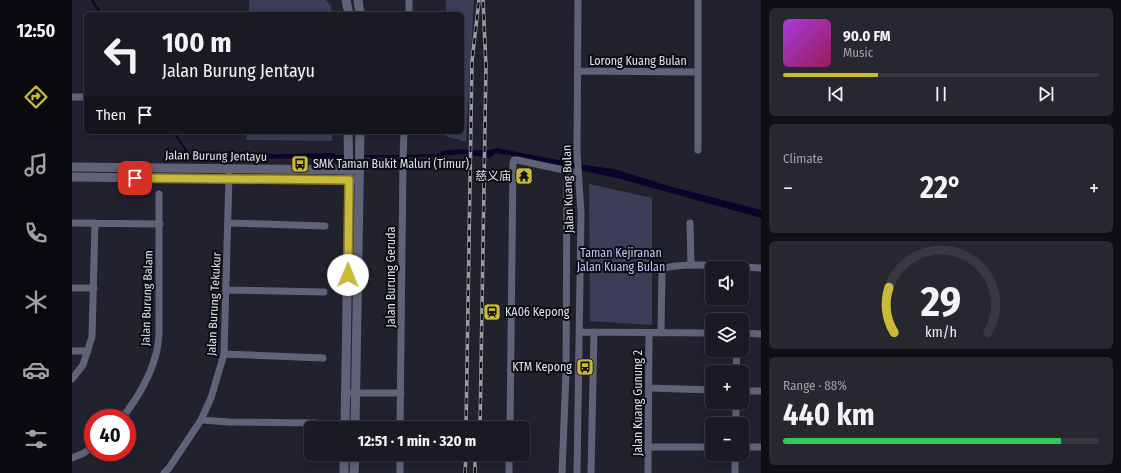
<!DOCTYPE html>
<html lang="en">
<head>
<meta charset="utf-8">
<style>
	body { margin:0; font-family:"Fira Sans Condensed","Noto Sans SC",sans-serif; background:#26272f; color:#f1f3f6; height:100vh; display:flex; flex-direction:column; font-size:15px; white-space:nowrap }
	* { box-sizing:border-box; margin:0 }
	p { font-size:13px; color:#9fa1a5 }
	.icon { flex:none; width:22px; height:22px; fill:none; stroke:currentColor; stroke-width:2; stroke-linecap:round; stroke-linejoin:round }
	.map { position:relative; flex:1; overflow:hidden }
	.panel { display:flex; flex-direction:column; gap:8px; padding:8px; background:#0e0e13; width:360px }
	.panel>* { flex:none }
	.banner { position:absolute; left:12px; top:12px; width:380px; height:122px; border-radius:6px; box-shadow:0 2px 6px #0003,0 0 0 1px #373840; background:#191a22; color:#f1f3f6; overflow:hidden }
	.tools { position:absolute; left:633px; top:261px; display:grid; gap:8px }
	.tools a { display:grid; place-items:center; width:44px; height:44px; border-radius:6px; background:#191a22; box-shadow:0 2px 6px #0003,0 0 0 1px #373840; font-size:20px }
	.speed { position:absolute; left:12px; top:409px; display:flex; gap:8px; font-size:20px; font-weight:700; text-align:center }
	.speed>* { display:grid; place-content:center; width:52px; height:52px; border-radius:50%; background:#191a22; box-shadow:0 2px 6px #0003,0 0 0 1px #373840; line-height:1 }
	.speed .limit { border:6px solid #d22; background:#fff; color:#111 }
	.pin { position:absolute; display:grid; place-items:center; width:34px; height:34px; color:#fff; margin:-17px; border-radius:8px; box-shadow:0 2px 6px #0006 }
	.me { position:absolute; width:44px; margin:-22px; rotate:1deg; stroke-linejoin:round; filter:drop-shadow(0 0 3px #0008) }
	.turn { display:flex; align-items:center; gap:14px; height:84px; padding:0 12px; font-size:18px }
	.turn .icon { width:52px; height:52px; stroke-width:2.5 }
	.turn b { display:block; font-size:28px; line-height:34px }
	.then { display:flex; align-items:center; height:38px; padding:0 12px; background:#0003; gap:8px; font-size:15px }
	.big { font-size:30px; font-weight:700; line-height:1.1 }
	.panel .tile { flex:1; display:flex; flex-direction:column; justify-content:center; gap:6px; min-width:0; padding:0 14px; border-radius:6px; background:#26272f }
	.panel .dial { align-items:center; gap:0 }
	.dial svg { height:104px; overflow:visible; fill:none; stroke:#373840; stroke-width:7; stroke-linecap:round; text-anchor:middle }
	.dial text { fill:#f1f3f6; stroke:none }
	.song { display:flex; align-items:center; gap:12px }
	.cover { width:48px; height:48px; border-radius:6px; background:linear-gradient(135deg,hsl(280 70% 55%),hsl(330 70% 35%)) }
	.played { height:4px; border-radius:2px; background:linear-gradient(90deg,#caba39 30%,#373840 30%) }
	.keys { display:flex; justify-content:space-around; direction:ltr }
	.heat { display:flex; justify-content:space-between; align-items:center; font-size:22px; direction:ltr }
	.charge { height:6px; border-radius:3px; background:linear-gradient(90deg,#34c759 88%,#373840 0) }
	.trip { position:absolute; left:232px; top:421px; width:226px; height:40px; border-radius:6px; background:#191a22; box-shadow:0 2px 6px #0003,0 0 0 1px #373840; font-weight:700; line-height:40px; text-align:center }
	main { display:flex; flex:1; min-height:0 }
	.tab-bar { display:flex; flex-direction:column; width:72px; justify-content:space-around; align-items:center; background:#0a0a0e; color:#9fa1a5 }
	.tab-bar .icon { width:28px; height:28px }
	.tab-bar .selected { color:#caba39 }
	.tab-bar b { font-size:18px; color:#f1f3f6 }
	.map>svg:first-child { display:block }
	.green { fill:#3c3d59 }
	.water { fill:#0a032b }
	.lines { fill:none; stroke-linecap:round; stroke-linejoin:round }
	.stream { stroke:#0a032b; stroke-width:2 }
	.minor { stroke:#606278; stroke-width:7 }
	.tertiary { stroke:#606278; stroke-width:9 }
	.rail-casing { stroke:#9a9ba4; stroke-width:3.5 }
	.rail { stroke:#0b0c11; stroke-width:2; stroke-dasharray:6; stroke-linecap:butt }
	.route-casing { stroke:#837925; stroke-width:10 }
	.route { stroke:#caba39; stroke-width:7 }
	.labels { text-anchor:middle; stroke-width:4; stroke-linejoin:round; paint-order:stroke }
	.street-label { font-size:12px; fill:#e1e2ea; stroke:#0b0c11 }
	.poi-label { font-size:12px; fill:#e1e2ea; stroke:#0b0c11; text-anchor:start }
	.park-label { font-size:12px; fill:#c3c6f5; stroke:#0b0c11 }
</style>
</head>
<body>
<main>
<nav class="tab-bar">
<b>12:50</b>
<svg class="icon selected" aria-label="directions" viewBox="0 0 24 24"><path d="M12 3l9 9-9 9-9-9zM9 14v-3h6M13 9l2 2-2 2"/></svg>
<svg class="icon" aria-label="music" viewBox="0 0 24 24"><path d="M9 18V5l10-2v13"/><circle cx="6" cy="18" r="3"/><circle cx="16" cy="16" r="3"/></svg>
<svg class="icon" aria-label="phone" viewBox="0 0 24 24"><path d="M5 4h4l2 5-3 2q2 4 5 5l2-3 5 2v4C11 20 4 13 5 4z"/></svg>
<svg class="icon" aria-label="climate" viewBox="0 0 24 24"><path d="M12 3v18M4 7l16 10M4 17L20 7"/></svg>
<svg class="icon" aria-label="car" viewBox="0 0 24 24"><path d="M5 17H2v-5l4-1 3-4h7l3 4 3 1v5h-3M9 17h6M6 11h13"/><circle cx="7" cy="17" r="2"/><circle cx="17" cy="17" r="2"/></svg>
<svg class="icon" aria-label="filters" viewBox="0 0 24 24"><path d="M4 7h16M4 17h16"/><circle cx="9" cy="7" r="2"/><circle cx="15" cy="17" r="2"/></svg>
</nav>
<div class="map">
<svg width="689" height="473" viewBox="0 0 689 473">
	<rect width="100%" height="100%" fill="#21222e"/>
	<path class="green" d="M177 0H254L259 6V14H177Z
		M374 0H402L394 142 374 136V132H390V14H374Z
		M175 132H260V141L174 140Z
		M517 184 580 198V325L518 321Z"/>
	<path class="water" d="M424 148 512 165 542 169 597 186 689 210V218L545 178 436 155 424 153 418 158 391 154 370 156 368 152C387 146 406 154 424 148Z
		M262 153 264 157 263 158 166 159V155Z"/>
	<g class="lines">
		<path class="stream" d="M20 0 29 14
			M102 132 118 157H167
			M261 156H275
			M291 156H329
			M333 156 371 155"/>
		<path class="minor" d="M626 0V150
			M337 14V0
			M506 71 626 72
			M0 97H14
			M0 223 88 224
			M156 223 253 226
			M618 223 619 265
			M0 288H22
			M154 290 252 292
			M508 332 640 333
			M589 333 590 273 591 269C607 261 669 267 689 268
			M670 333 689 334
			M0 351H16
			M152 354 251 358
			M664 372 665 350
			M0 379 11 365 20 337 23 223
			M577 388 640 390
			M670 391H689
			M273 393H329
			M50 418C65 399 78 377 84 354 86 348 86 341 87 335V194
			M129 420 157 422 244 423
			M664 424V402
			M328 428 331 160 332 132
			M438 428 441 163 442 160H445L506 173
			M576 447H640
			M670 447H689
			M0 458 12 453 21 446
			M92 473 97 468 129 420 139 398 152 354 157 175
			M328 473V454
			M437 473V454
			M490 473 494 373 495 170
			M505 473 509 213 505 152 506 0
			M519 473 522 332
			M576 473 577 333
			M663 473V454"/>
		<path class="tertiary" d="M274 0 277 14
			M286 0 288 14
			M0 167 283 170
			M0 177 282 180
			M273 428 277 180 276 132
			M283 428 288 132
			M272 473V454
			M282 473 283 454"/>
		<defs>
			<path id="rail" d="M394 428 400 61 407 0
				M408 428 414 66 411 0
				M393 473 394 454
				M403 473V454"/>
		</defs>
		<use href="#rail" class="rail-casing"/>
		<use href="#rail" class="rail"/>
	</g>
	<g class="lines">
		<defs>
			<path id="route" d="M63 178 277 180 276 275"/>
		</defs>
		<use href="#route" class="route-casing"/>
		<use href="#route" class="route"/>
	</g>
	<defs>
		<symbol id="bus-square" viewBox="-11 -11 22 22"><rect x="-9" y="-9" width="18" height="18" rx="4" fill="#caba39" stroke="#0b0c11"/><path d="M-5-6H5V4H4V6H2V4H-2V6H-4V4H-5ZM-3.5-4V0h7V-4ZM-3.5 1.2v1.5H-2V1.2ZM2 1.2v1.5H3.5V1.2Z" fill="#111"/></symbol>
		<symbol id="temple-square" viewBox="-11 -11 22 22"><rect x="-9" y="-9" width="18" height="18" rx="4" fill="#caba39" stroke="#0b0c11"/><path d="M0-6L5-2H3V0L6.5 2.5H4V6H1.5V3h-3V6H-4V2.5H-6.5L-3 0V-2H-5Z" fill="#111"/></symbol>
		<symbol id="station-square" viewBox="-11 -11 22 22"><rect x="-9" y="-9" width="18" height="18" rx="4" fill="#caba39" stroke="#0b0c11"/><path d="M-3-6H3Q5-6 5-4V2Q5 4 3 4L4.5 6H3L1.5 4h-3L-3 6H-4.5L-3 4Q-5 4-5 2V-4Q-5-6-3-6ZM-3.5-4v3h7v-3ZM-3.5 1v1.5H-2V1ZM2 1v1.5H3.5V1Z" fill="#111"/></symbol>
	</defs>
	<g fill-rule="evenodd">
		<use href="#bus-square" x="218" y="154" width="20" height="20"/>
		<use href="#temple-square" x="442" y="166" width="20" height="20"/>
		<use href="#station-square" x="410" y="302" width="20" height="20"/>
		<use href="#bus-square" x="503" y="357" width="20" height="20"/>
	</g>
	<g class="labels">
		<g class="street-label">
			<text x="566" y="65">Lorong Kuang Bulan</text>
			<text transform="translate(144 156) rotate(1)" y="4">Jalan Burung Jentayu</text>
			<text transform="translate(496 189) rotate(-92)" y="4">Jalan Kuang Bulan</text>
			<text transform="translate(319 277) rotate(-90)" y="4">Jalan Burung Geruda</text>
			<text transform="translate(75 298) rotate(-88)" y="4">Jalan Burung Balam</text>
			<text transform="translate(142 304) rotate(-87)" y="4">Jalan Burung Tekukur</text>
			<text transform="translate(566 403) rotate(-90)" y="4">Jalan Kuang Gunung 2</text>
		</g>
		<g class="poi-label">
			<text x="241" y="168">SMK Taman Bukit Maluri (Timur)</text>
			<text x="439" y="180" text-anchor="end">慈义庙</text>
			<text x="433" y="316">KA06 Kepong</text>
			<text x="500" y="371" text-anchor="end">KTM Kepong</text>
		</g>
		<g class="park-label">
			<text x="549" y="257">Taman Kejiranan<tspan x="549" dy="14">Jalan Kuang Bulan</tspan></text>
		</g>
	</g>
</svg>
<div class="tools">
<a><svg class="icon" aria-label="sound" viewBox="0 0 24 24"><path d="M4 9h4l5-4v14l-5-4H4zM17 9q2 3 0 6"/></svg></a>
<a><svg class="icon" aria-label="layers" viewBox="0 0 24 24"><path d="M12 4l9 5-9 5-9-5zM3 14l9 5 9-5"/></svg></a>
<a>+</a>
<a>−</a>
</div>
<div class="speed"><div class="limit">40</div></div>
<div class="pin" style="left:63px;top:178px;background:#d93025"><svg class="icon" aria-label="arrive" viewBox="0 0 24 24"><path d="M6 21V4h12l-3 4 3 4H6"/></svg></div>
<svg class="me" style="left:276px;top:275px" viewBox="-20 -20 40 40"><circle r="19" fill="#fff"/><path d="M0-13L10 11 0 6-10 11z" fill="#caba39"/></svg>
<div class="trip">12:51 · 1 min · 320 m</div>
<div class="banner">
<div class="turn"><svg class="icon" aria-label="left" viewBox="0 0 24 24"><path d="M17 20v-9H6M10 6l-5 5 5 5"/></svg><div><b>100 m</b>Jalan Burung Jentayu</div></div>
<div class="then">Then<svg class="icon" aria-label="arrive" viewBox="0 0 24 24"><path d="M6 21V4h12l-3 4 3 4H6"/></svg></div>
</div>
</div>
<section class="panel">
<div class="tile">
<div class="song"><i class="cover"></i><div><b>90.0 FM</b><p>Music</p></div></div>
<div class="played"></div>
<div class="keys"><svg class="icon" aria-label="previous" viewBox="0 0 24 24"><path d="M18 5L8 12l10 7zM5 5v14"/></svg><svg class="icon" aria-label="pause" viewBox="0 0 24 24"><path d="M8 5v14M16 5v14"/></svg><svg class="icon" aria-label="next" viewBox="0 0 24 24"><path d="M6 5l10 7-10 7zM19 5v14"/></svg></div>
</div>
<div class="tile"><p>Climate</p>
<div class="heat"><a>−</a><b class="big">22°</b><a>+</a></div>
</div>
<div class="tile dial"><svg viewBox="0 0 100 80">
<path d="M14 69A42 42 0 1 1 86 69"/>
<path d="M14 69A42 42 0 0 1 10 34" stroke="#caba39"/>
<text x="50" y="56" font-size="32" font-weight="700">29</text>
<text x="50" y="72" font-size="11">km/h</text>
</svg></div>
<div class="tile"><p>Range · 88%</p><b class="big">440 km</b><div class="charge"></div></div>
</section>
</main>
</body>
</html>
